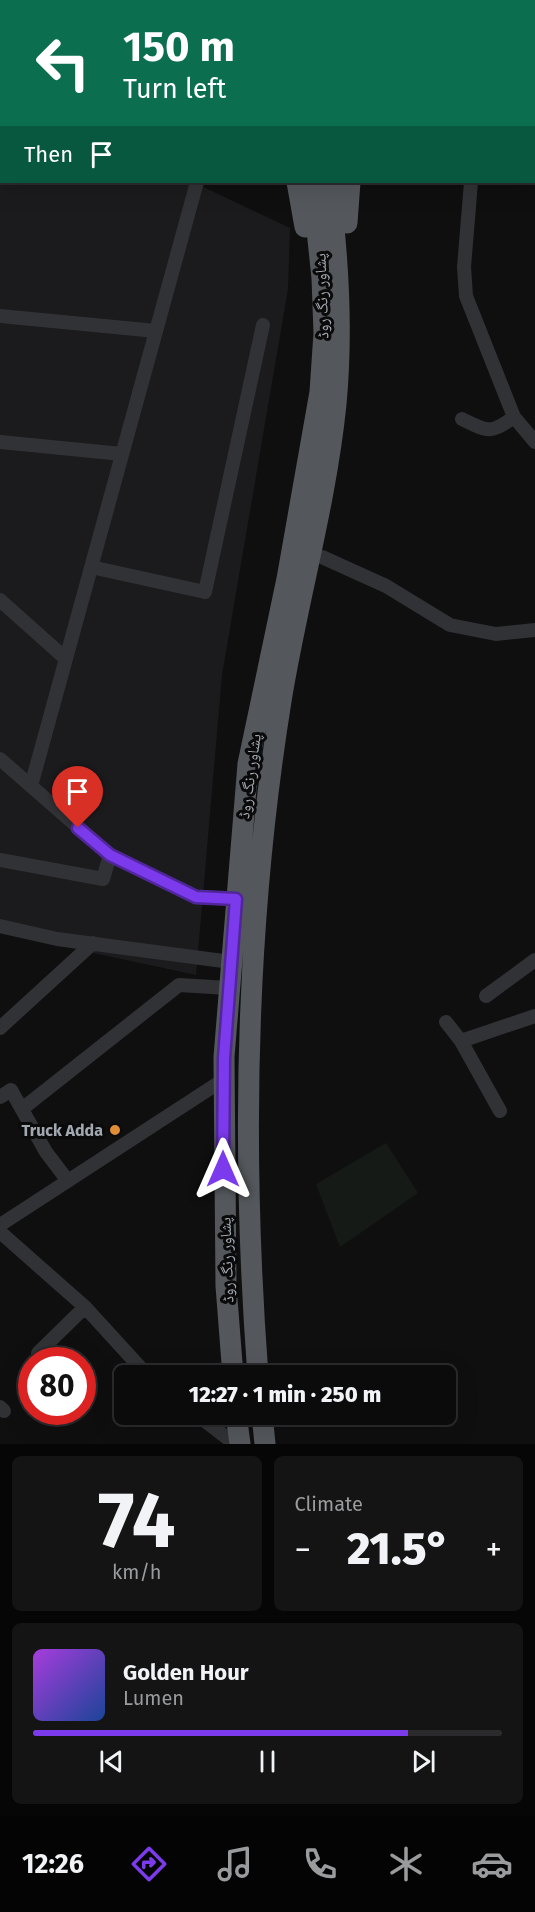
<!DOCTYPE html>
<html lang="en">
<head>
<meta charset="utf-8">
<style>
	body { margin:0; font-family:"Fira Sans","Noto Naskh Arabic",sans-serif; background:#141415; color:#f1f3f6; height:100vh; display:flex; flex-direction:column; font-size:22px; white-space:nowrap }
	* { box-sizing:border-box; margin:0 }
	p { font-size:20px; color:#9a9b9d }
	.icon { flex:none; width:33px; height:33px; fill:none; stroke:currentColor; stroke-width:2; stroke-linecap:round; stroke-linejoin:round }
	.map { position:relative; height:1444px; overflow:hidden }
	.side { display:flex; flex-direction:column; gap:12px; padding:12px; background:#060607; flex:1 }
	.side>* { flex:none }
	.guide { position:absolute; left:0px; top:0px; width:536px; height:183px; box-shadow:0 6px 24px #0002,0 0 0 2px #2b2b2d; background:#0b6e4f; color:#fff; overflow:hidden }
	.speed { position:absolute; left:18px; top:1347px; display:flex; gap:12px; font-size:30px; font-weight:700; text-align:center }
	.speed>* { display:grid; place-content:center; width:78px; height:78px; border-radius:50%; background:#0b0b0c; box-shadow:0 6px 24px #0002,0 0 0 2px #2b2b2d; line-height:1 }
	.speed .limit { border:9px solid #d22; background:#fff; color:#111 }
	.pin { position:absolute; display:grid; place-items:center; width:51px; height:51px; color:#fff; margin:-62px -26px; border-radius:50% 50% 50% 0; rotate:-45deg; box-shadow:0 0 6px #0007 }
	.pin .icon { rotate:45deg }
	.me { position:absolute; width:66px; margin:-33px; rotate:0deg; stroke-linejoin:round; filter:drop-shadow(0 0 4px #0008) }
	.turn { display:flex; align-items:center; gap:21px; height:126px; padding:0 24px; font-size:27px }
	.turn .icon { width:78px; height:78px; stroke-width:2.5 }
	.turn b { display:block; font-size:42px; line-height:51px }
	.then { display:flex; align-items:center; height:57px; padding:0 24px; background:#0003; gap:12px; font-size:22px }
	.big { font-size:45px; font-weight:800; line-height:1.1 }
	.side .tile { flex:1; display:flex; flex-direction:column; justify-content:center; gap:9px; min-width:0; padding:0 21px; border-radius:9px; background:#141415 }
	.side .dial { align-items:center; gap:0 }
	.dial b { font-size:78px; line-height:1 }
	.song { display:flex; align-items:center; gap:18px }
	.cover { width:72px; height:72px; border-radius:9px; background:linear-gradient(135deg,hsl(280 70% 55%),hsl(220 70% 35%)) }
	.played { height:6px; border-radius:3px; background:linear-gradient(90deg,#7c3aed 80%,#2b2b2d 80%) }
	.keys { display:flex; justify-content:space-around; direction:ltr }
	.heat { display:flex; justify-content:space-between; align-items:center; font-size:33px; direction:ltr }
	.side .tiles { flex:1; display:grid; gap:12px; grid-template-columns:1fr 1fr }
	.tile:last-child { grid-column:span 2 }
	.trip { position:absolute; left:114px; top:1365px; width:342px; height:60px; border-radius:9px; background:#0b0b0c; box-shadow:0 6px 24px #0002,0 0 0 2px #2b2b2d; font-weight:800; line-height:60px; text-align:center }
	.menu { display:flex; height:96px; justify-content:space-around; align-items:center; background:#040405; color:#9a9b9d }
	.menu .icon { width:42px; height:42px }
	.menu .selected { color:#7c3aed }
	.menu b { font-size:27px; color:#f1f3f6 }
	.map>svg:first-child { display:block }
	.built { fill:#1b1b1d }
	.green { fill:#161a16 }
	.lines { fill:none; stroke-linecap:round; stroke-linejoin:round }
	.minor { stroke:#303235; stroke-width:14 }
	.primary { stroke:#4c4f53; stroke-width:21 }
	.trunk { stroke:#54585c; stroke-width:21 }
	.route-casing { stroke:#51269a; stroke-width:15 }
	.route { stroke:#7c3aed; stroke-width:10 }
	.poi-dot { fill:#e08d37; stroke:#0a0a0b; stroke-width:2 }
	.labels { text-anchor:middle; stroke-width:6; stroke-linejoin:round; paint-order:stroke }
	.street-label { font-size:16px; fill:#a1a8b0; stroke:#0a0a0b }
	.poi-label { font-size:16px; font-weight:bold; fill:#a1a8b0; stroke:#0a0a0b; text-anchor:end }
</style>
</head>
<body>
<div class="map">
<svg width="535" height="1444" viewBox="0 0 535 1444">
	<rect width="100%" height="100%" fill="#0f0f10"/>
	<path class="built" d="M0 129 2 182H193L290 228 288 289 222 675 196 975 0 933Z"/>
	<path class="green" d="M386 1143 418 1193 340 1247 316 1184Z"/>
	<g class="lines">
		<path class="minor" d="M39 0V2
			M471 182 464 267 466 296 514 417 535 442
			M0 316 156 331
			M462 419C487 431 490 435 514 417
			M0 442 122 454
			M322 557 386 586 450 625 496 634 535 630
			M91 567 205 592 263 325
			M0 600 66 659
			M0 759 110 855 103 879 0 860
			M31 786 197 182
			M110 855 196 897 236 899
			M0 926 57 939 231 962
			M486 996 535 960
			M446 1022 461 1041
			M0 1028 93 943
			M0 1097 11 1090 46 1152 68 1181
			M22 1109 179 985 229 988
			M500 1111 461 1041 535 1016
			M0 1225 223 1080
			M0 1232 85 1307
			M38 1353 85 1307 148 1376
			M0 1407 4 1411
			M196 1414 235 1444"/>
		<path class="primary" d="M0 99H2
			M0 114H2"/>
		<path class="trunk" d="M273 0V2
			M300 0 301 2
			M325 0 326 2
			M534 49 535 48
			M297 182 305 227
			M347 223 350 182
			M233 1376 226 1286 224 1057 248 764 287 579 320 392 324 333 322 278 312 182
			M258 1376C241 1150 245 925 281 701 297 602 326 504 336 404 343 329 338 256 329 182
			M236 1414 240 1444
			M262 1414 265 1444"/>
	</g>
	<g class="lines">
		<defs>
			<path id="route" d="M78 828 110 855 196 897 236 899 224 1058 223 1169"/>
		</defs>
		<use href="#route" class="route-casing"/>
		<use href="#route" class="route"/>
	</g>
	<circle class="poi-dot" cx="115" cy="1130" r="6"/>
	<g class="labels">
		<g class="street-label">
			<text transform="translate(321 296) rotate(-92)" y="6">پشاور رنگ روڈ</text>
			<text transform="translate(249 776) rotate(-82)" y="6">پشاور رنگ روڈ</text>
			<text transform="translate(226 1260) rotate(-92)" y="6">پشاور رنگ روڈ</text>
		</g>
		<g class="poi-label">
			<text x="103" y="1136">Truck Adda</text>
		</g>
	</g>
</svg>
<div class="speed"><div class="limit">80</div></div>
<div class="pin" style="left:78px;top:828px;background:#d93025"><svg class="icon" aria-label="arrive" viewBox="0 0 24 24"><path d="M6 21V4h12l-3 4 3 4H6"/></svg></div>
<svg class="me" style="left:223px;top:1169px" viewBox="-20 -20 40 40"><path d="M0-17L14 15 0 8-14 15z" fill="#7c3aed" stroke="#fff" stroke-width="4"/></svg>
<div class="trip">12:27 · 1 min · 250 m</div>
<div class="guide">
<div class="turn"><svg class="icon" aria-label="left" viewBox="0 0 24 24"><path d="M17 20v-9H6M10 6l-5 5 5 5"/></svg><div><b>150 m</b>Turn left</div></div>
<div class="then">Then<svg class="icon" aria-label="arrive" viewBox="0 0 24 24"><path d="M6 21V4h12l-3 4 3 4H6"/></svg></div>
</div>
</div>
<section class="side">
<div class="tiles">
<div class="tile dial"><b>74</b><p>km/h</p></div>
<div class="tile"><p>Climate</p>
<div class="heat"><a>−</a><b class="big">21.5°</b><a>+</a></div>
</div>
<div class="tile">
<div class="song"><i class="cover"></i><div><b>Golden Hour</b><p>Lumen</p></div></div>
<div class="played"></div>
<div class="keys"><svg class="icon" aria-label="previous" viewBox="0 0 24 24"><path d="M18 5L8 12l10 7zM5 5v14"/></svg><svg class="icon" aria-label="pause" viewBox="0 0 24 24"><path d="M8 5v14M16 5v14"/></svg><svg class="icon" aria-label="next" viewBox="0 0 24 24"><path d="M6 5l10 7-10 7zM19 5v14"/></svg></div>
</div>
</div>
</section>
<nav class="menu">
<b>12:26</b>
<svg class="icon selected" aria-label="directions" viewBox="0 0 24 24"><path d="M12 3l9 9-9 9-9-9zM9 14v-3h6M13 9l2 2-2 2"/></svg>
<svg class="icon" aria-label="music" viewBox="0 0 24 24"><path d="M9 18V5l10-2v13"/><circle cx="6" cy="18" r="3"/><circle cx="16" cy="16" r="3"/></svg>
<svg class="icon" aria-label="phone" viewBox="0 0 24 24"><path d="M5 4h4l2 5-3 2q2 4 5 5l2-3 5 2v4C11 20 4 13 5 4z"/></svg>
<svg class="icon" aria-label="climate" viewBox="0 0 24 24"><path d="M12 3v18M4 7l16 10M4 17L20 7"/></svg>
<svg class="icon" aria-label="car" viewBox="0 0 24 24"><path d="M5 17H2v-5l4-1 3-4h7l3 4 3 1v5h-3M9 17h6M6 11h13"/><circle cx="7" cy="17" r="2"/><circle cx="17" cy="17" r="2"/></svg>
</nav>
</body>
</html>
